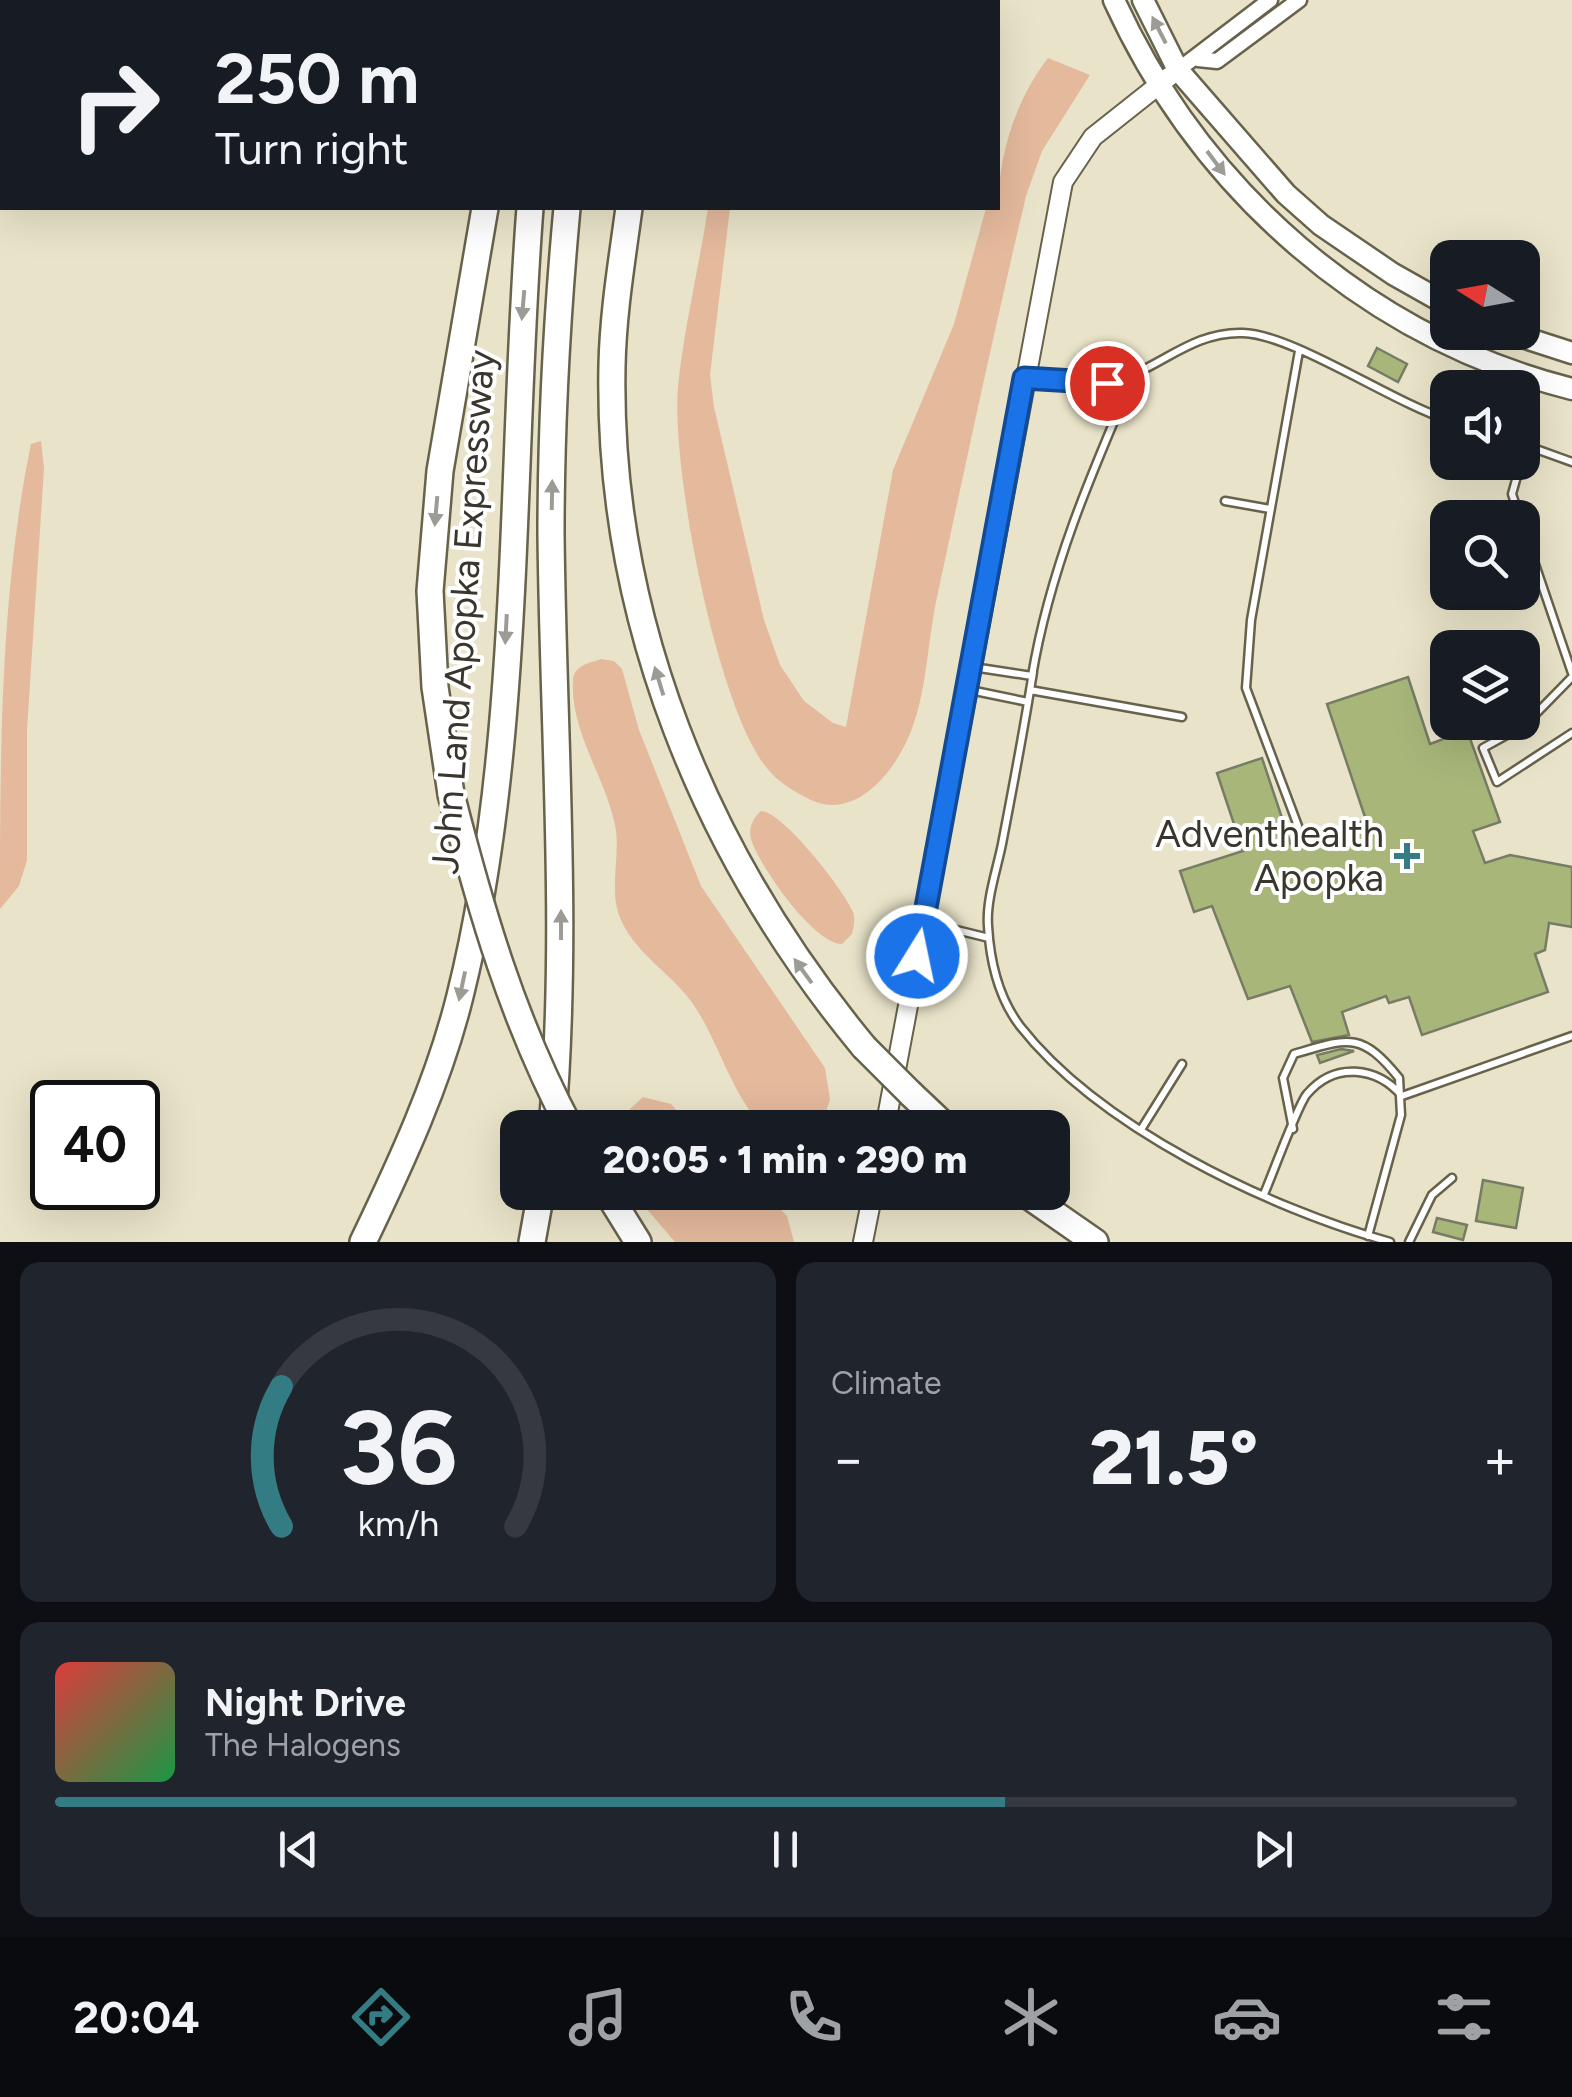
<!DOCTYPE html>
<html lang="en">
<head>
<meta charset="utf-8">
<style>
	body { margin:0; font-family:Figtree,sans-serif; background:#20242c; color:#f1f3f6; height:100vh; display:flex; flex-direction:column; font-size:38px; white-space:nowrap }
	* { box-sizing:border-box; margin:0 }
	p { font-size:32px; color:#9ea1a6 }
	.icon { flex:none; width:55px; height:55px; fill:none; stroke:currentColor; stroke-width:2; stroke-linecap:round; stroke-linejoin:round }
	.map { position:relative; height:1242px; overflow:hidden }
	.details { display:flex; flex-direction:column; gap:20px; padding:20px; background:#0d0f14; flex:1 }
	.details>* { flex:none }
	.banner { position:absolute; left:0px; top:0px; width:1000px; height:210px; box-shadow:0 10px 40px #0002; background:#171b24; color:#f1f3f6; overflow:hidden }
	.needle { width:65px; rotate:281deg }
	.tools { position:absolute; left:1430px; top:240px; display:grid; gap:20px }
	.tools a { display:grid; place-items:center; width:110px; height:110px; border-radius:20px; background:#171b24; box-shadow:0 10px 40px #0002; font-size:50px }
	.speed { position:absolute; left:30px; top:1080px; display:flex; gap:20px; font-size:50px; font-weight:700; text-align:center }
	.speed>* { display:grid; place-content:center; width:130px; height:130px; border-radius:50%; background:#171b24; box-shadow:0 10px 40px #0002; line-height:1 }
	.speed .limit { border:5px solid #111; border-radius:15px; background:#fff; color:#111 }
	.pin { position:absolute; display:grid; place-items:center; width:85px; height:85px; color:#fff; margin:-42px; border:5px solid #fff; border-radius:50%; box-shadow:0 2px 10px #0007 }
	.me { position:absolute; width:110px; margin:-55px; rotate:10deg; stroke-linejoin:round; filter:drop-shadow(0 0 8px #0008) }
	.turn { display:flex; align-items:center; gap:35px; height:210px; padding:0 50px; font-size:45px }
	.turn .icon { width:130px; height:130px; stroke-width:2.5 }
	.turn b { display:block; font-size:70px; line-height:85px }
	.big { font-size:75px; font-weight:800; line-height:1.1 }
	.details .widget { flex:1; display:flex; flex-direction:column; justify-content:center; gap:15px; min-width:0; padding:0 35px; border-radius:20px; background:#20242c }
	.details .dial { align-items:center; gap:0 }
	.dial svg { height:260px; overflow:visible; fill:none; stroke:#363941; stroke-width:7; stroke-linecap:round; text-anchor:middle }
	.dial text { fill:#f1f3f6; stroke:none }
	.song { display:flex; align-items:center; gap:30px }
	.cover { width:120px; height:120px; border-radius:15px; background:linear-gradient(135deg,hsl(0 70% 55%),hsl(140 70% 35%)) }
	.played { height:10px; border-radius:5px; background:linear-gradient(90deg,#347c84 65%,#363941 65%) }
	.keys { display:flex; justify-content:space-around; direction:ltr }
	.heat { display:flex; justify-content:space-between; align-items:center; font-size:55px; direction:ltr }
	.details .tiles { flex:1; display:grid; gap:20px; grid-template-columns:1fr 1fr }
	.widget:last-child { grid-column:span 2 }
	.trip { position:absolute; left:500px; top:1110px; width:570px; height:100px; border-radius:20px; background:#171b24; box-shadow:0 10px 40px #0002; font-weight:800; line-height:100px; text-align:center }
	.menu { display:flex; height:160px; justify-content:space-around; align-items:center; background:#090b0e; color:#9ea1a6 }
	.menu .icon { width:70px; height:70px }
	.menu .active { color:#347c84 }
	.menu b { font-size:45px; color:#f1f3f6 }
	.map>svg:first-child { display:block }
	.green { fill:#e4b99c }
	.building { fill:#a8b67a; stroke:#767c65; stroke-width:2.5 }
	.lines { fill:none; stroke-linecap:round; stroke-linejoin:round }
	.service-casing { stroke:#67624b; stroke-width:11 }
	.minor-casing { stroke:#67624b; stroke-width:19 }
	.tertiary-casing { stroke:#67624b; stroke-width:22 }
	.secondary-casing { stroke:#67624b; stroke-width:25 }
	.motorway-casing { stroke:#67624b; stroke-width:30 }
	.service { stroke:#fff; stroke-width:6 }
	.minor { stroke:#fff; stroke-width:14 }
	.tertiary { stroke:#fff; stroke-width:18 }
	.secondary { stroke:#fff; stroke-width:20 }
	.motorway { stroke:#fff; stroke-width:25 }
	.motorway-bridge-casing { stroke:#67624b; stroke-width:30; stroke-linecap:butt }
	.motorway-bridge { stroke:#fff; stroke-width:25 }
	.oneway { fill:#9c9b96 }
	.route-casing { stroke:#114b97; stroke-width:25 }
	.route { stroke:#1a73e8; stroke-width:18 }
	.poi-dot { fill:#347c84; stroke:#fff; stroke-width:4 }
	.labels { text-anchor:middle; stroke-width:8; stroke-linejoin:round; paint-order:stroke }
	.street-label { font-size:38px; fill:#39372d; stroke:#fff }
	.poi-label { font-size:38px; fill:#39372d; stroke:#fff; text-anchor:end }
</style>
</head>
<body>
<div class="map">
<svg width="1572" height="1242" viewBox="0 0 1572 1242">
	<rect width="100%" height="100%" fill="#e9e3c9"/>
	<path class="green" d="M1048 58 1090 75 1042 151 1026 196C994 331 965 466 936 602 925 656 927 715 895 762 876 791 843 818 807 798 790 789 778 782 766 767 716 703 671 468 678 387 684 327 699 267 708 208H730L710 375 714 407 764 620 780 665 804 701 833 723 846 727 893 470 954 324 986 208H998C998 156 1016 99 1048 58Z
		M41 441 44 468 27 730V860L19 886 0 909C0 755 0 594 31 444Z
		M601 659 614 661 622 669 639 730 701 886 825 1068 830 1099 822 1127H763C727 1088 718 1035 687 996 665 969 632 950 619 915 609 888 621 854 615 825 605 776 570 732 573 680 574 665 590 663 601 659Z
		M761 811C782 811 842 888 852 910 856 918 854 925 852 934L842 944C814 944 759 866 751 839 748 828 753 818 761 811Z
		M643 1097 671 1104 691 1127H620L630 1109Z
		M633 1193 766 1194 787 1216 794 1242H675Z"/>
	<path class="building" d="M1377 348 1407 364 1398 382 1368 366Z
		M1408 677 1430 744 1467 730 1500 822 1473 831 1485 863 1510 855 1572 867V927L1549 923 1545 950 1535 954 1548 992 1422 1035 1409 997 1389 1003 1386 996 1342 1012 1349 1035 1312 1042 1290 986 1248 999 1212 906 1194 912 1180 871 1243 851 1217 773 1262 758 1291 845 1366 820 1327 704Z
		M1341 1049 1354 1051 1320 1063 1317 1055Z
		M1483 1180 1523 1188 1516 1228 1476 1221Z
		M1437 1218 1467 1225 1463 1240 1433 1232Z"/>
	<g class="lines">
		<defs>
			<path id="service" d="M1030 379C1056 381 1081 388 1107 383 1156 373 1189 331 1243 333 1292 334 1392 402 1448 420
				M1522 444 1572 462
				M1522 457 1526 446
				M1225 501 1270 509
				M1520 518 1512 494 1521 462
				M1522 526 1572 673
				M973 667 1032 676C1050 568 1092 472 1135 372
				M1033 672C1024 729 1013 787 1002 844 997 869 986 900 988 926 990 961 998 997 1020 1026 1099 1127 1268 1208 1390 1242
				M1572 677 1525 725 1483 748 1497 782 1572 733
				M970 690 1028 702
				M1030 690 1182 717
				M1298 826 1246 688 1251 620 1299 351
				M924 922 989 938
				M1402 1096 1572 1036
				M1142 1128 1182 1064
				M1293 1129 1283 1078 1294 1054C1348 1038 1361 1031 1399 1078L1401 1115 1368 1236
				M1264 1194C1272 1176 1298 1104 1307 1094 1335 1061 1377 1067 1402 1096
				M1409 1242 1432 1195 1452 1178"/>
			<path id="minor" d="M1198 59 1217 61 1299 0
				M1178 70 1270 0"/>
			<path id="tertiary" d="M885 1128 1063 182 1093 137 1170 76
				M863 1242 873 1192"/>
			<path id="secondary" d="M1114 0C1201 191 1367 337 1572 389
				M1143 0 1178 70 1286 194 1321 225 1393 274 1448 305
				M1507 332 1572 353"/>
			<path id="motorway" d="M525 2 526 0
				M560 2 561 0
				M598 2 599 0
				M666 2V0
				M629 208C622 260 613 313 612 366 607 618 705 855 864 1047
				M451 794 435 687 430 591 440 471 485 208
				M911 1094 947 1128
				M552 1128C569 930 553 732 551 534 551 425 557 316 567 208
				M607 1192 638 1242
				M1023 1192 1095 1242
				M363 1242C401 1163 439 1081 460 996 522 748 510 464 530 208
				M532 1242 541 1192"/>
		</defs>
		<use href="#service" class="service-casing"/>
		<use href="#minor" class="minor-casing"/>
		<use href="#tertiary" class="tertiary-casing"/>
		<use href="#secondary" class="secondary-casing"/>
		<use href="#motorway" class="motorway-casing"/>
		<use href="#service" class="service"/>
		<use href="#minor" class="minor"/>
		<use href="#tertiary" class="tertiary"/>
		<use href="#secondary" class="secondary"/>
		<use href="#motorway" class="motorway"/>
		<defs>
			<path id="motorway-bridge" d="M451 794C481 911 513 1021 570 1128
				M864 1047 911 1094"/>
		</defs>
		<use href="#motorway-bridge" class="motorway-bridge-casing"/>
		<use href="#motorway-bridge" class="motorway-bridge"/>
	</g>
	<defs><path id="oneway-solid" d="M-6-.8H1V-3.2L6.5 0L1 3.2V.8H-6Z" transform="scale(2.5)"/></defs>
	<g class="oneway">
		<use href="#oneway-solid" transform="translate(1159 30) rotate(-117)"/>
		<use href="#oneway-solid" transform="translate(1216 163) rotate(53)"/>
		<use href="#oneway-solid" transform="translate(523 305) rotate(95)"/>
		<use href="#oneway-solid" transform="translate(552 495) rotate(-89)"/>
		<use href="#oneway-solid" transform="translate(436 511) rotate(95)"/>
		<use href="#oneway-solid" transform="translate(506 629) rotate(93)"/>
		<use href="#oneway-solid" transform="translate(659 681) rotate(-107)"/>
		<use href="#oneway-solid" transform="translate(561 925) rotate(-90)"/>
		<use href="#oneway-solid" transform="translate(803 971) rotate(-126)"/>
		<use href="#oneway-solid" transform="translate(462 986) rotate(102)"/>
	</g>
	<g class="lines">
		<defs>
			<path id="route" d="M917 956 1024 378 1107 383"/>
		</defs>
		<use href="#route" class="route-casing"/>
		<use href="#route" class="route"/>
	</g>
	<path class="poi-dot" d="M1402 841h10v10h10v10h-10v10h-10v-10h-10v-10h10z"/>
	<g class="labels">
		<g class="street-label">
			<text transform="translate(463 612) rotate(-86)" y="13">John Land Apopka Expressway</text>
		</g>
		<g class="poi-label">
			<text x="1384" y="847">Adventhealth<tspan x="1384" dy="44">Apopka</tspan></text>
		</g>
	</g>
</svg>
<div class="tools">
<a><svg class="needle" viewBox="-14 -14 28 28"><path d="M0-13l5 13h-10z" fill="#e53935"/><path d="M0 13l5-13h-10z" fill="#9ea1a6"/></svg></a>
<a><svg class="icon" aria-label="sound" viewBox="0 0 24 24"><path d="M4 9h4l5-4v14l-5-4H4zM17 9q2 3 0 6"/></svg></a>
<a><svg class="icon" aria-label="search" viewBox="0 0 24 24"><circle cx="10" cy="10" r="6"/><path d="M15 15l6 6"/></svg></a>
<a><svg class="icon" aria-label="layers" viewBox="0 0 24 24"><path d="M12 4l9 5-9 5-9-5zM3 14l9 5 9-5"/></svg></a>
</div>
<div class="speed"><div class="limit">40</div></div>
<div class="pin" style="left:1107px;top:383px;background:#d93025"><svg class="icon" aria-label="arrive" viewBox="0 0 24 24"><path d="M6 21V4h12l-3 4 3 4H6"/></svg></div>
<svg class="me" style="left:917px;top:956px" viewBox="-20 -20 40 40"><circle r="17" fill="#1a73e8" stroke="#fff" stroke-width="3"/><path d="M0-11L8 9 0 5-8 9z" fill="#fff"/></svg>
<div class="trip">20:05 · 1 min · 290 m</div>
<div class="banner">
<div class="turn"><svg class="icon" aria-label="right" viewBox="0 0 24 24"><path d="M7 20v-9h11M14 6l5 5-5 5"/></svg><div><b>250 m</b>Turn right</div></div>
</div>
</div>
<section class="details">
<div class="tiles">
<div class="widget dial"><svg viewBox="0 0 100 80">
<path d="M14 69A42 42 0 1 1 86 69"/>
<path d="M14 69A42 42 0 0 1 14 26" stroke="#347c84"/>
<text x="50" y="56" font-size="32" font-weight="700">36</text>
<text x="50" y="72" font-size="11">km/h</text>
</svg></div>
<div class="widget"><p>Climate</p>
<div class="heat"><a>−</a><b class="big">21.5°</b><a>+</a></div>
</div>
<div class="widget">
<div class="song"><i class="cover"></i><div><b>Night Drive</b><p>The Halogens</p></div></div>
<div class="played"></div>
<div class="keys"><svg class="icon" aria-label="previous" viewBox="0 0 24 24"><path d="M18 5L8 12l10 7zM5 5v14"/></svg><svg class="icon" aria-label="pause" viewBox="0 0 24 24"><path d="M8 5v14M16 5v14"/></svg><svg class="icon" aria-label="next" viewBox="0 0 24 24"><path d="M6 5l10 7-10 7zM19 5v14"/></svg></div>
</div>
</div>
</section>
<nav class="menu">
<b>20:04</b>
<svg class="icon active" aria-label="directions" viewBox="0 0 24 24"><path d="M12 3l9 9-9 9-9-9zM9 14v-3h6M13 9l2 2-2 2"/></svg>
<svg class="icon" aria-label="music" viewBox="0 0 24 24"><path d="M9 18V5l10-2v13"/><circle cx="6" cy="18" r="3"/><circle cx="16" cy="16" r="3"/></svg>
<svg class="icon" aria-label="phone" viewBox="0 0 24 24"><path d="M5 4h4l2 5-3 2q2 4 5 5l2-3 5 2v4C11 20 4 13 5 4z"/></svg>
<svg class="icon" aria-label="climate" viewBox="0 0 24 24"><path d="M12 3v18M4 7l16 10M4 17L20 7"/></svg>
<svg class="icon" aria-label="car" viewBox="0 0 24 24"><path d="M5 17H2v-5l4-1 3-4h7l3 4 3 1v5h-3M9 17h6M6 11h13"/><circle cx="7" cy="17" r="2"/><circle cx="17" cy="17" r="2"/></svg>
<svg class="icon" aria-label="filters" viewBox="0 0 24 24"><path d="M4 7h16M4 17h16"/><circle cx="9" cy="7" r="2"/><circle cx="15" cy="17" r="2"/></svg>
</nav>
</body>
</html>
